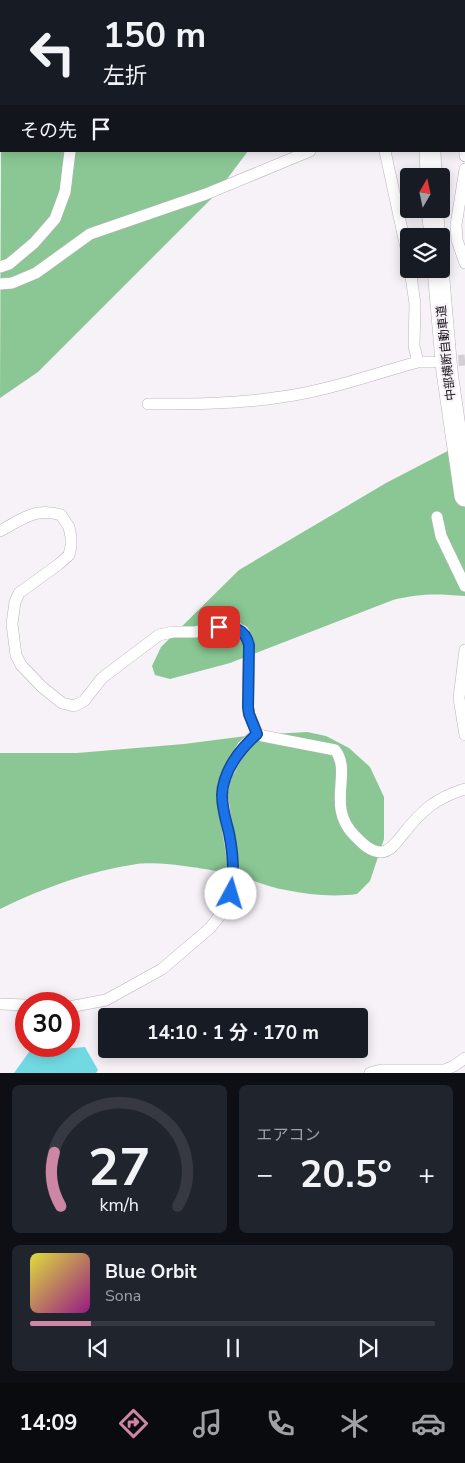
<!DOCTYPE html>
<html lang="ja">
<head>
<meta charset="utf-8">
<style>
	body { margin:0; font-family:"Nunito Sans","Noto Sans JP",sans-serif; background:#20242c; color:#f1f3f6; height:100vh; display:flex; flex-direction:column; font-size:19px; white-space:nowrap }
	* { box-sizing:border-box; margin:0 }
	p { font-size:16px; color:#9ea1a6 }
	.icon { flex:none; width:28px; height:28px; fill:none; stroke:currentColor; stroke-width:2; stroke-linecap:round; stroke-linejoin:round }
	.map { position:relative; height:1073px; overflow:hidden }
	.side { display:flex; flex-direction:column; gap:12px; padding:12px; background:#0d0f14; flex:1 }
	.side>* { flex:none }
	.top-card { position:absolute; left:0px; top:0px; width:465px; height:152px; box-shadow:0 2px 12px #0003; background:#171b24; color:#f1f3f6; overflow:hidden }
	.needle { width:32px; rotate:9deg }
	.tools { position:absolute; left:400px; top:168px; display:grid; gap:10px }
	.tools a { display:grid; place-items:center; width:50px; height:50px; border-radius:5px; background:#171b24; box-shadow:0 2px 12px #0003; font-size:25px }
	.speed { position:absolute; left:15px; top:992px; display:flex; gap:10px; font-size:25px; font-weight:700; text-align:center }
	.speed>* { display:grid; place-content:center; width:65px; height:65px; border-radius:50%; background:#171b24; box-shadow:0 2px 12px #0003; line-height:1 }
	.speed .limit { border:8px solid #d22; background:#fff; color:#111 }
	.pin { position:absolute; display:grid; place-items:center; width:42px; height:42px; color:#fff; margin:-21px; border-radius:10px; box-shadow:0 2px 8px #0006 }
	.me { position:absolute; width:55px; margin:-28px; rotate:6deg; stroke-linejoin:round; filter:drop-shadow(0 0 4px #0008) }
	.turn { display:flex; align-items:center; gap:18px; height:105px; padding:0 20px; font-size:22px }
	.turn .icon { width:65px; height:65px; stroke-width:2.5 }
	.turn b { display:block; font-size:35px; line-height:42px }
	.then { display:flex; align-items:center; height:48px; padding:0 20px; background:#0003; gap:10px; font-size:19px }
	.big { font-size:38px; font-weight:700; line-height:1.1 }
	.side .card { flex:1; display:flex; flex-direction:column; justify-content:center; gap:8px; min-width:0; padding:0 18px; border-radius:8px; background:#20242c }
	.side .dial { align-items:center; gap:0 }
	.dial svg { height:130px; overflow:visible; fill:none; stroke:#363941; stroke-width:7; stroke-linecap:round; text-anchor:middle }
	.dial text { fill:#f1f3f6; stroke:none }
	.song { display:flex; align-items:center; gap:15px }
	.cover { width:60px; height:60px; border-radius:8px; background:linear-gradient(135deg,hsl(60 70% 55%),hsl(310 70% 35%)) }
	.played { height:5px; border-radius:2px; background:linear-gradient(90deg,#cd86a3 15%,#363941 15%) }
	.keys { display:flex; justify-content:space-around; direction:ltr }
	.heat { display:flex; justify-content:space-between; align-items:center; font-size:28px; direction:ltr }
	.side .tiles { flex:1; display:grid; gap:12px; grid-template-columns:1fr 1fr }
	.card:last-child { grid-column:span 2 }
	.trip { position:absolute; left:98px; top:1008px; width:270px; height:50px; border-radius:5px; background:#171b24; box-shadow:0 2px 12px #0003; font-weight:700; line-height:50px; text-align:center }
	.dock { display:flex; height:80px; justify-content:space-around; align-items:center; background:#090b0e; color:#9ea1a6 }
	.dock .icon { width:35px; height:35px }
	.dock .current { color:#cd86a3 }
	.dock b { font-size:22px; color:#f1f3f6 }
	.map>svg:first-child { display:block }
	.forest { fill:#8ac794 }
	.water { fill:#72d9e2 }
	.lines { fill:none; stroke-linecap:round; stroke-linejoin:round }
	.stream { stroke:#72d9e2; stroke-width:4 }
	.street-tunnel { stroke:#d4cfd5; stroke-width:11; stroke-dasharray:11 5.5; stroke-linecap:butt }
	.street-casing { stroke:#bab4bb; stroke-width:12 }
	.highway-casing { stroke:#bab4bb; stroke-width:22 }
	.street { stroke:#fff; stroke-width:11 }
	.highway { stroke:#fff; stroke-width:21 }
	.route-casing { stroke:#114b97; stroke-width:12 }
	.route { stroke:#1a73e8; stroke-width:9 }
	.labels { text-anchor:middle; stroke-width:4.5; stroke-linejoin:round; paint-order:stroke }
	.street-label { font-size:12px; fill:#0e0c0e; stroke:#f7f1f8 }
</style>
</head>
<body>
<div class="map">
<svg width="465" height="1073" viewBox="0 0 465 1073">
	<rect width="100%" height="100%" fill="#f7f1f8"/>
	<path class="forest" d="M153 0H365L152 1Z
		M1 149V151H248L215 195 38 372 0 398Z
		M465 442V596C437 594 421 593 393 600L230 663 170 679 155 675 152 666 161 647 239 570 386 483Z
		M307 732 326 736 349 748 370 767 384 797V839L370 881 357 894C334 897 309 895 286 890 267 887 249 878 231 874 207 869 160 861 137 864 89 871 43 888 0 909V753H77L184 744 254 735Z"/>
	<path class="water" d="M85 1047 98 1070 96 1073H14L29 1052Z"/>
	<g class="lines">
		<path class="stream" d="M8 1V0
			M0 31 1 28"/>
		<path class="street-tunnel" d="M442 362 465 360"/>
		<defs>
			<path id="street" d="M111 1 112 0
				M464 125 465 122
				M464 133 465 156
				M385 151 409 262
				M465 169 456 225 457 240 465 263
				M0 267 9 264 34 243 55 219 65 192 70 151
				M410 269 415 304 414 346 418 362
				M0 284 12 283 36 273 90 234 206 194 310 151
				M148 404C193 404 237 404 281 397 327 391 373 374 418 362H433
				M437 517 441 536 465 586
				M0 531C22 519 36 507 61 515L69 527 71 537V546L69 555 59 564 19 593 15 602 12 624 16 655 21 665 42 687 62 703 74 706 84 701 102 678 159 635 173 632H195L219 627H230L237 628 243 631 247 638 249 645 248 707 249 714 257 733 263 736 335 750C353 772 325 807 355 836 362 843 370 852 381 852 391 852 398 840 404 833 422 810 436 798 465 789
				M465 650 459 698 465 735
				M0 1004 26 1005
				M69 1007 106 1000 162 969 210 928 225 909 231 894 234 878 233 862 222 795 225 779 233 763 243 746 257 733
				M370 1073 381 1070H444L454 1066 465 1058"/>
			<path id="highway" d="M431 1V0
				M430 151 431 176
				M432 209 435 236
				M438 269 447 372 465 496"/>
		</defs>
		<use href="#street" class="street-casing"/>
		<use href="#highway" class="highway-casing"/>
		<use href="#street" class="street"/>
		<use href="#highway" class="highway"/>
	</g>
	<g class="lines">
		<defs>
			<path id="route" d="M219 627C234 627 245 628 249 645L248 707 249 714 257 734C240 749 223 771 222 795 222 808 226 821 229 833 233 853 235 873 231 894"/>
		</defs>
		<use href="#route" class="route-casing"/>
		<use href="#route" class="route"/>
	</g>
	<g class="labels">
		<g class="street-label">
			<text transform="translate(446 353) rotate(-96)" y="4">中部横断自動車道</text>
		</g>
	</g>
</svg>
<div class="tools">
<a><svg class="needle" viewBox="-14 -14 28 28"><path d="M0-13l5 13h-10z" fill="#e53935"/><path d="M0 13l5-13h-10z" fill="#9ea1a6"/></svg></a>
<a><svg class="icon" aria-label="layers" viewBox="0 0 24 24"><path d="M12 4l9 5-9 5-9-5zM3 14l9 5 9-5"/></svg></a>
</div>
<div class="speed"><div class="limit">30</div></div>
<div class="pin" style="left:219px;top:627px;background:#d93025"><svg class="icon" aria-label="arrive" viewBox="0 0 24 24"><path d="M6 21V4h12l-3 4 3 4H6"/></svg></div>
<svg class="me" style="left:231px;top:894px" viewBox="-20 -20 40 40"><circle r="19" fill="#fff"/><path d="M0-13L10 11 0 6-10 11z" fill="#1a73e8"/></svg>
<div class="trip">14:10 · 1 分 · 170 m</div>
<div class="top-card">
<div class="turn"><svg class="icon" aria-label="left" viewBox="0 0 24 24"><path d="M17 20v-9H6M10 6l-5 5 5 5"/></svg><div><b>150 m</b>左折</div></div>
<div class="then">その先<svg class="icon" aria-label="arrive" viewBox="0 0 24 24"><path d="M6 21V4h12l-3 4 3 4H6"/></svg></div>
</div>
</div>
<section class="side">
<div class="tiles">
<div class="card dial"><svg viewBox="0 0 100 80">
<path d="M14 69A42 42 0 1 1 86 69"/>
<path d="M14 69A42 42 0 0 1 10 36" stroke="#cd86a3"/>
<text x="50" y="56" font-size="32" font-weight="700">27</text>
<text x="50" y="72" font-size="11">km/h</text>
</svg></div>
<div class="card"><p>エアコン</p>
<div class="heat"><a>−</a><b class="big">20.5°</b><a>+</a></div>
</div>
<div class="card">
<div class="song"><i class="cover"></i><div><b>Blue Orbit</b><p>Sona</p></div></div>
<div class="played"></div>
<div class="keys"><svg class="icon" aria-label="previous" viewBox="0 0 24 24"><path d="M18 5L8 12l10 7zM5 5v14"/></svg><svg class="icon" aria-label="pause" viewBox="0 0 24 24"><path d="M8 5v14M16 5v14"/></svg><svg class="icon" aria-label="next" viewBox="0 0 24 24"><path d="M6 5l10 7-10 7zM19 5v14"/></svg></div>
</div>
</div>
</section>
<nav class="dock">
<b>14:09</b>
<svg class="icon current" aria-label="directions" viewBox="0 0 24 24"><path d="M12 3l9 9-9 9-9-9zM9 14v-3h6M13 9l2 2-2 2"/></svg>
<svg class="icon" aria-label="music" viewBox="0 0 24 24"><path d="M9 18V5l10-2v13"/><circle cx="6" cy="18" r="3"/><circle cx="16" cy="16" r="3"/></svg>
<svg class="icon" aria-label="phone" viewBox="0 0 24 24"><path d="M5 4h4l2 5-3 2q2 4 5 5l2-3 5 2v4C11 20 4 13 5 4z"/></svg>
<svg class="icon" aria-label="climate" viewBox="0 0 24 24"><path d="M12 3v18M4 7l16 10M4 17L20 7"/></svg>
<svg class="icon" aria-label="car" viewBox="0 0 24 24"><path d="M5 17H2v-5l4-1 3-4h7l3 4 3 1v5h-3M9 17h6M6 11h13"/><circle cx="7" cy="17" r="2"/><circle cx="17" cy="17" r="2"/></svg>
</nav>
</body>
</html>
